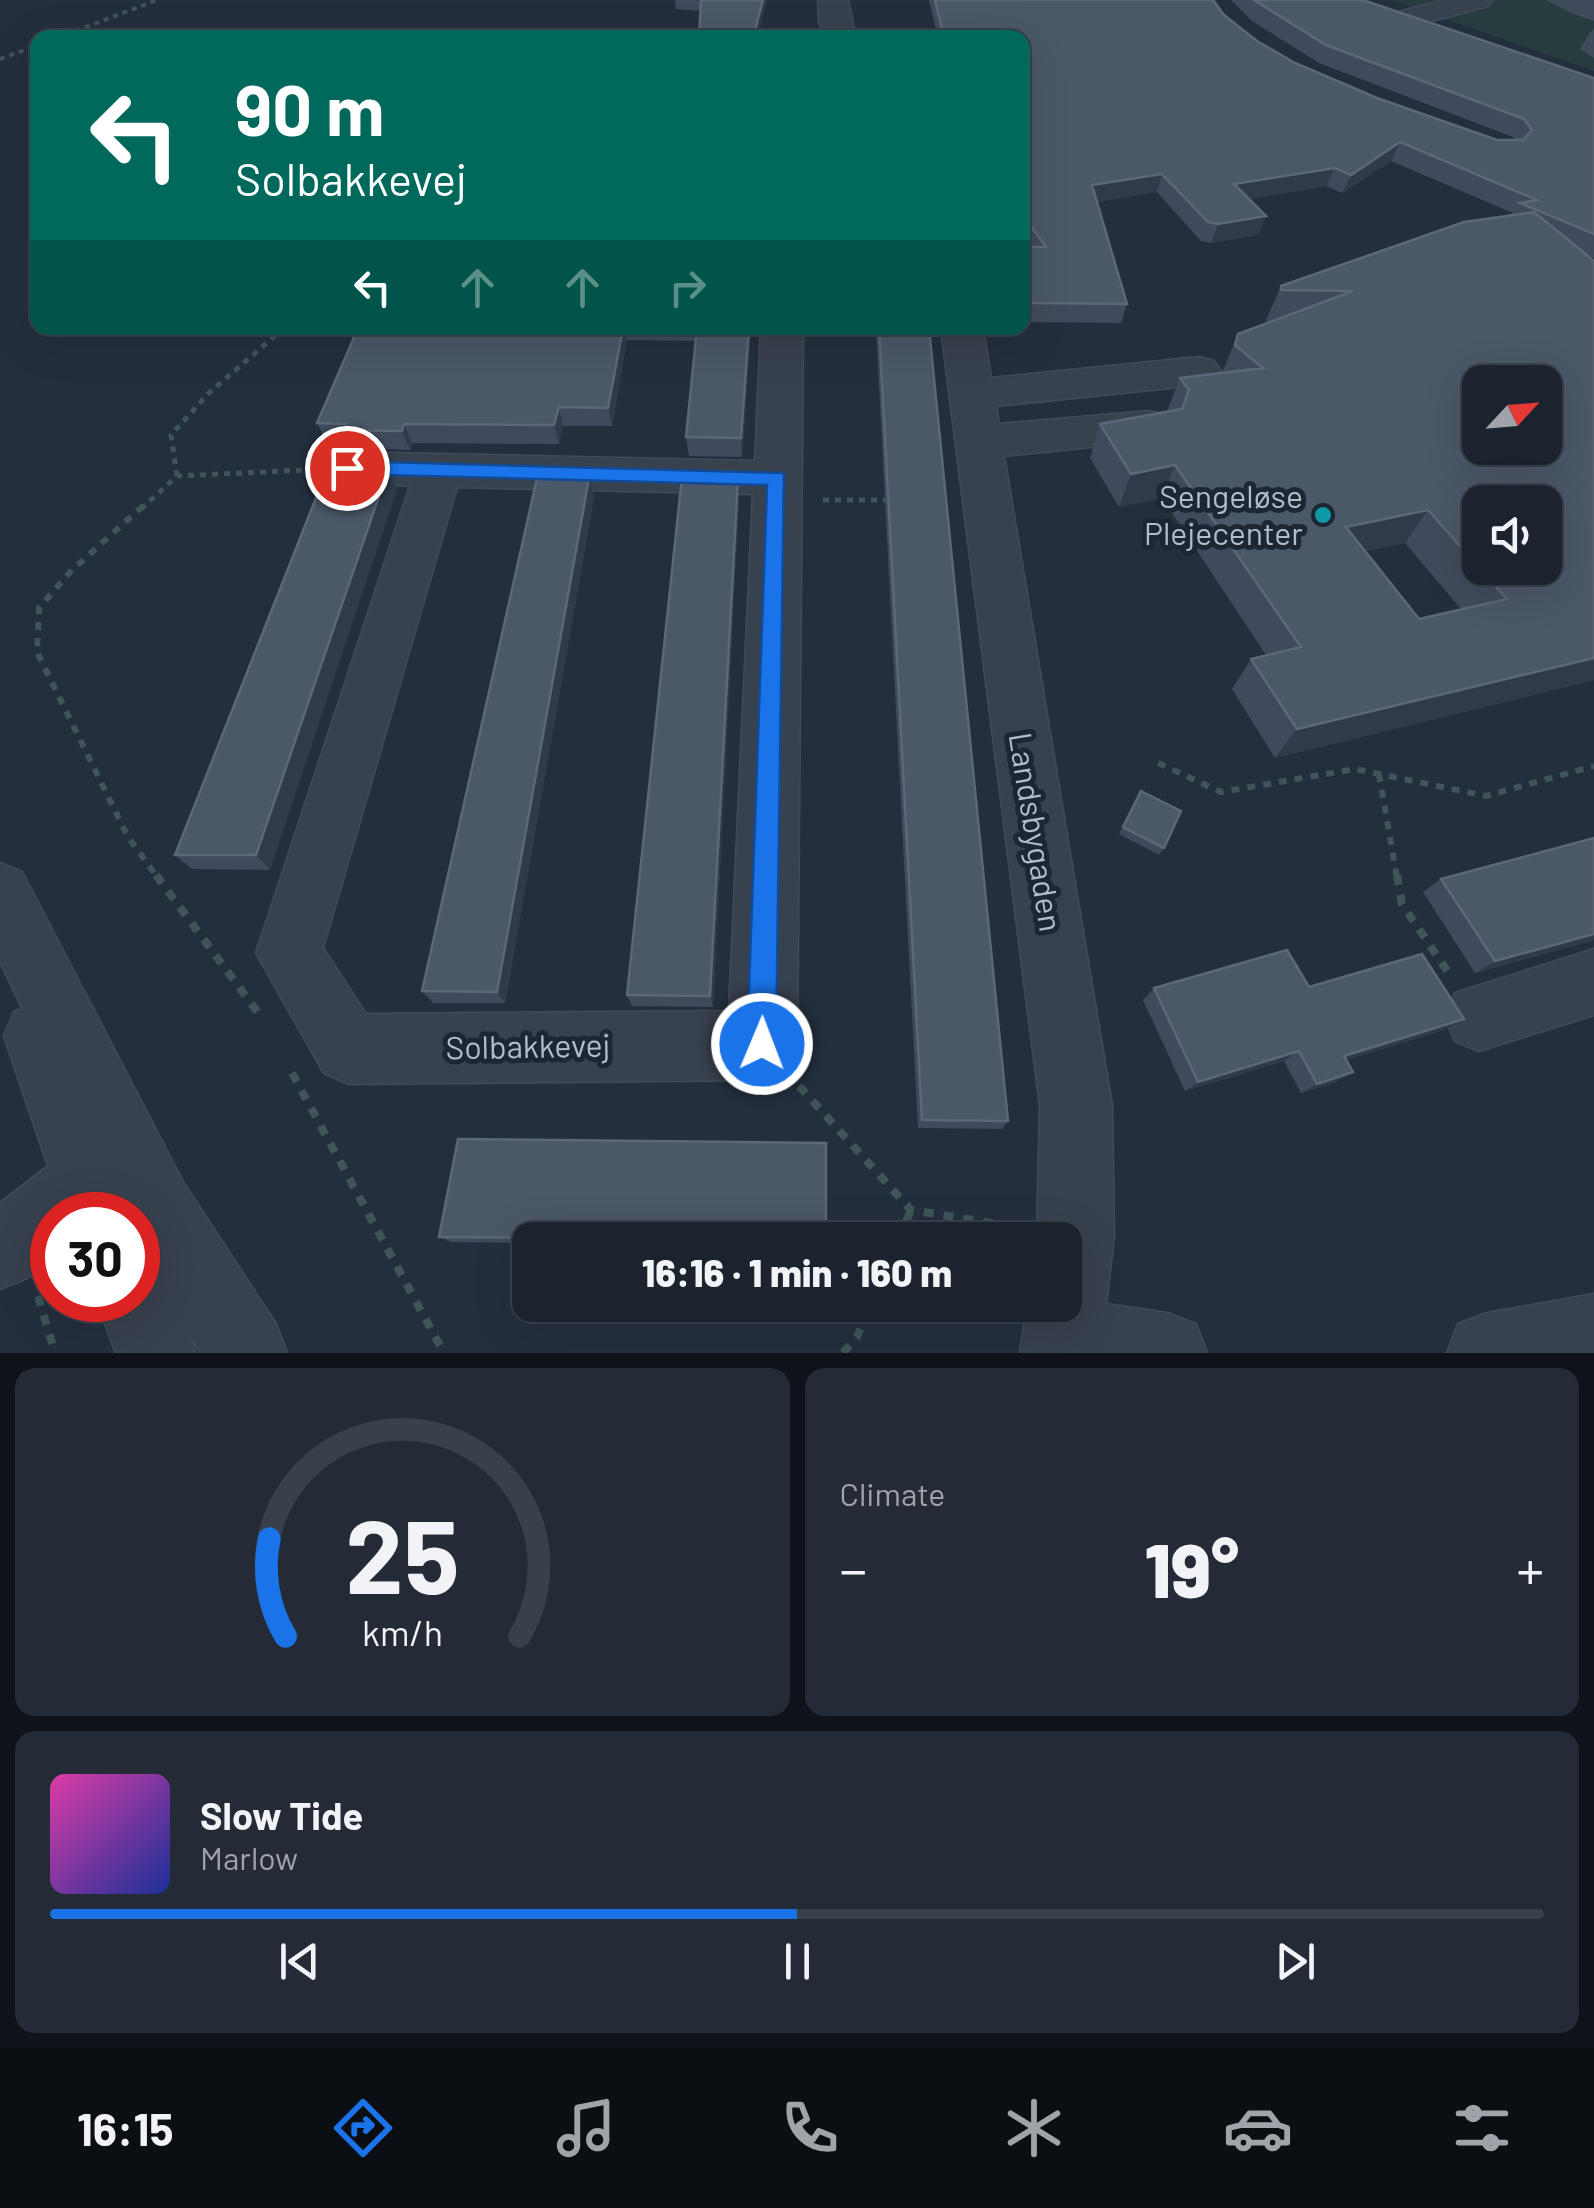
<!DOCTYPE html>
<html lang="en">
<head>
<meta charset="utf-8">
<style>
	body { margin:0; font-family:Barlow,sans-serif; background:#242b36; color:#f1f3f6; height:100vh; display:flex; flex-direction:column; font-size:38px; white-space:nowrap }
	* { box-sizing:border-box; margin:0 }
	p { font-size:32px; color:#a0a4aa }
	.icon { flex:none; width:55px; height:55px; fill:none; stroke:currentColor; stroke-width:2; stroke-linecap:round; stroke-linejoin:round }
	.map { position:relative; height:1353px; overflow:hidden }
	.sheet { display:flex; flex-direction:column; gap:15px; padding:15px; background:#0f1319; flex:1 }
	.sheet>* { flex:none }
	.top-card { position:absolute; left:30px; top:30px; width:1000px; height:305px; border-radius:20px; box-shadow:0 10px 40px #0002,0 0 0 2px #39404a; background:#00695c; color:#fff; overflow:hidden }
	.needle { width:65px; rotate:64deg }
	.fabs { position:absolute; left:1462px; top:365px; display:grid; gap:20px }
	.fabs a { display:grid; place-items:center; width:100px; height:100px; border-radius:20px; background:#1b232e; box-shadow:0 10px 40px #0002,0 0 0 2px #39404a; font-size:50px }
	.speed { position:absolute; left:30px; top:1192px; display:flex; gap:20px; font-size:50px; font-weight:700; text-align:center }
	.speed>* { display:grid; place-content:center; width:130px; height:130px; border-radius:50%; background:#1b232e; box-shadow:0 10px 40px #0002,0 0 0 2px #39404a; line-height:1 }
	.speed .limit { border:15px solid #d22; background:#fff; color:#111 }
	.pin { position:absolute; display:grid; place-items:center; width:85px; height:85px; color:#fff; margin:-42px; border:5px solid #fff; border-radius:50%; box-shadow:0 2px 10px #0007 }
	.me { position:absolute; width:110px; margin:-55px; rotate:1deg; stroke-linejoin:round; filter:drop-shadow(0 0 8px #0008) }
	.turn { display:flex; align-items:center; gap:35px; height:210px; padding:0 40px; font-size:45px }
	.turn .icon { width:130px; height:130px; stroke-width:2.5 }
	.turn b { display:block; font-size:70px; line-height:85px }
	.lanes { display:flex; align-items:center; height:95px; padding:0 40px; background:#0003; justify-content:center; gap:50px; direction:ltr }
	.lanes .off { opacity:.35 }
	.big { font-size:75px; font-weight:800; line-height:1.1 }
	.sheet .tile { flex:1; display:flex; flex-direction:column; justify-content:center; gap:15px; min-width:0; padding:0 35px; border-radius:20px; background:#242b36 }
	.sheet .dial { align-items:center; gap:0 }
	.dial svg { height:260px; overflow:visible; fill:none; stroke:#39404a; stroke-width:7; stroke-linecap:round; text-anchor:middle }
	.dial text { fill:#f1f3f6; stroke:none }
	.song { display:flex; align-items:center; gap:30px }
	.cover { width:120px; height:120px; border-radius:15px; background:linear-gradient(135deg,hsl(320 70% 55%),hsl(230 70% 35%)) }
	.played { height:10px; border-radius:5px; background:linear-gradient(90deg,#1a73e8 50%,#39404a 50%) }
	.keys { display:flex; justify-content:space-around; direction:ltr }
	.heat { display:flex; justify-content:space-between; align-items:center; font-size:55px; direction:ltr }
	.sheet .tiles { flex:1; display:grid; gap:15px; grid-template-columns:1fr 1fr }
	.tile:last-child { grid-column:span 2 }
	.trip { position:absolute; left:512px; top:1222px; width:570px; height:100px; border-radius:20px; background:#1b232e; box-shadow:0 10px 40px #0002,0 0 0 2px #39404a; font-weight:800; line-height:100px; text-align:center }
	.tab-bar { display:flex; height:160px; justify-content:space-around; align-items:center; background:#0b0e12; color:#a0a4aa }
	.tab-bar .icon { width:70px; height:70px }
	.tab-bar .active { color:#1a73e8 }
	.tab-bar b { font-size:45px; color:#f1f3f6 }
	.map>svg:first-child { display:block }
	.green { fill:#263c3f }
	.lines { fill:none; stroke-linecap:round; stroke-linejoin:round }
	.minor-casing { stroke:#414a57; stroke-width:3 }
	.path-far3 { stroke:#3f5557; stroke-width:4; stroke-dasharray:5 5; stroke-linecap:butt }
	.path-far2 { stroke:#3f5557; stroke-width:5; stroke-dasharray:6 6; stroke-linecap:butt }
	.path-far1 { stroke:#3f5557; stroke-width:6; stroke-dasharray:8 8; stroke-linecap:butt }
	.path { stroke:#3f5557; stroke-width:8; stroke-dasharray:10 10; stroke-linecap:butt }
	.minor { fill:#38414e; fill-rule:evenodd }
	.wall { fill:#3f4b5c; fill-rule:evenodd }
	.shaded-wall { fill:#2f3b4b }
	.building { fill:#4b5868; stroke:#5c6777; stroke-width:2.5; fill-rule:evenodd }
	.route { fill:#1a73e8; stroke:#114b97; stroke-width:2.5 }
	.culture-dot { fill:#0f9aa8; stroke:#1d2633; stroke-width:4 }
	.labels { text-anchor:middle; stroke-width:10; stroke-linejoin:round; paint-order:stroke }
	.poi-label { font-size:32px; fill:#b4bcc9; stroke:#1d2633; text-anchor:end }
	.street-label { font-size:32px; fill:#b4bcc9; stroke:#1d2633 }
</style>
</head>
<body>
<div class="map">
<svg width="1594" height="1353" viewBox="0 0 1594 1353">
	<rect width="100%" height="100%" fill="#242f3e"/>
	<path class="green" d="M1391 0H1594V71Z"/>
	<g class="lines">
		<defs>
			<path id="minor" d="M818 0H848L856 38H825L819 22Z
				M1444 0H1493L1488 6 1409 27 1394 18 1398 12Z
				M761 328H803L797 1045 786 1069 762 1080 348 1084 324 1073 256 953 410 486 330 480 323 468 330 456 347 452 755 461ZM457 487 753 494 729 1011 366 1014 323 948Z
				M941 328H983L991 378 1199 357 1214 361 1221 371 1214 381 1199 385 996 406 999 424 1149 411 1165 415 1172 426 1165 437 1149 441 1004 456 1112 1106 1114 1236 1106 1304 1167 1313 1196 1324 1207 1353H1020L1027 1305H1065V1240H1037L1040 1106Z
				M0 863 22 872 183 1182 276 1324 287 1353H201L187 1330 196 1353H116L96 1300H138V1262L148 1266 138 1249V1215H52V1258L27 1278 0 1289V1203L48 1166 4 1036 14 1012 22 1008 0 961Z
				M1594 949V1015L1479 1051 1455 1041 1445 1017 1455 993Z
				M1594 1294V1353H1447L1458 1324 1487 1313Z"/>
		</defs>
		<use href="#minor" class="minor-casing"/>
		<path class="path-far3" d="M57 38 157 0
			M0 59 38 45"/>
		<path class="path-far2" d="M177 476 171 435 209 393 284 328
			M823 500H891
			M141 509 177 476 307 470"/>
		<path class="path-far1" d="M143 506 70 572 39 608 37 652 128 837 158 878
			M1158 763 1221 792 1355 769 1486 796 1594 766
			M1379 774 1397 878"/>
		<path class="path" d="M156 875 262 1018
			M1397 875 1402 904 1450 975
			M292 1073 444 1353
			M799 1086 911 1210 1016 1227
			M898 1240 911 1210
			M38 1296 55 1353
			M843 1353 857 1337 871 1305"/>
		<use href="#minor" class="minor"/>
	</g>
	<path class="wall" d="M675 0H767L701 11 676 9Z
		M929 0H1213L1224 15 1257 41 1295 63 1377 98 1497 140H1515L1513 137 1319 63 1252 21 1231 0H1363L1594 78V258L1587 255 1594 261V680L1275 758 1232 689 1251 659 1266 655 1162 498 1119 507 1090 458 1100 424 1167 411 1180 378 1222 373 1238 334 1266 324V320L1281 286 1513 213 1391 161 1342 193 1326 186 1249 199 1266 216 1258 235 1211 243 1201 241 1157 192 1097 202 1127 304 1121 323 1028 322 1022 314V247H1029L1022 238V38H938ZM1405 543 1461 609 1419 619 1365 551Z
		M1546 0H1594V21L1571 13Z
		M1594 29V58L1580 49 1590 32Z
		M516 328H751L742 457 689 456 686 437 695 341 627 340 612 426H563L559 444 412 443 410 450 353 448 350 442H327L317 423 444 329H516Z
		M876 328H929L1008 1121 1002 1129 918 1128Z
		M589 478 594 497 505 1003H433L422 991Z
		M738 478 739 497 713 1007 632 1006 627 995Z
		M397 489 270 870 192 869 175 855Z
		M1141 791 1164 848 1159 855 1119 834Z
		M1441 879 1594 940 1475 973 1423 892Z
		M1309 987 1444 1030 1346 1060 1353 1072 1336 1082 1301 1093 1284 1061 1185 1091 1143 1000 1154 988Z
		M439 1237 826 1240H530V1243L451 1242Z"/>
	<path class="shaded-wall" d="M763 0H767L758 38H753Z
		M1400 142 1391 161 1342 193 1351 175Z
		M1335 168 1326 186 1228 202 1234 184Z
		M1162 174 1157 192 1088 203 1092 185Z
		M1266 216 1258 235 1211 243 1218 224Z
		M623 328H625L627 340 612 426 608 408Z
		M749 328H751L742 457 741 438Z
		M559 407 563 426 559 444 554 425Z
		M404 424 412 443 410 450 402 431Z
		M1175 465 1162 498 1119 507 1131 474Z
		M388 470 397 489 270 870 256 855Z
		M589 478 594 497 505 1003 497 992Z
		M738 478 739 497 713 1007 710 996Z
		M1428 510 1405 543 1325 560 1346 527Z
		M1594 658V680L1275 758 1297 729Z
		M1594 934V940L1475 973 1495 961Z
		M1464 1019 1444 1030 1327 1066 1344 1056Z
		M1299 1051 1284 1061 1185 1091 1198 1082Z
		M1353 1072 1336 1082 1301 1093 1317 1084Z"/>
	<path class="building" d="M701 0H763L753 38H699Z
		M935 0H1213L1224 15 1257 41 1295 63 1377 98 1497 140H1523L1532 130 1524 119 1326 45 1254 0H1363L1594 78V234L1520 203 1537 200 1400 142 1351 175 1335 168 1234 184 1266 216 1218 224 1208 222 1162 174 1092 185 1127 304 1032 303 1022 289V247H1046L1022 214V38H944Z
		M1534 212 1594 261V658L1297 729 1251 659 1301 647 1175 465 1131 474 1100 424 1182 409 1189 390 1180 378 1263 368 1235 345 1238 334 1353 291 1281 290V286L1464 222ZM1480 382H1545V448H1480ZM1480 502H1545V568H1480ZM1428 510 1507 599 1419 619 1346 527Z
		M358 328 516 329V328H623L608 408 559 407 554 425 404 424 402 431 344 430 346 424 317 423Z
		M697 328H749L741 438 686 437Z
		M879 328H929L1008 1121 922 1120Z
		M329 465 388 470 256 855H175Z
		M682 477 738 478 710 996 627 995Z
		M537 478H589L497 992 422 991Z
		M1141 791 1181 811 1164 848 1123 827Z
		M1594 838V934L1495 961 1441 879Z
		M1287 950 1309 987 1422 954 1464 1019 1344 1056 1353 1072 1317 1084 1299 1051 1198 1082 1154 988Z
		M458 1139 826 1143V1240L439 1237Z"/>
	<path class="route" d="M347 461 784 473 776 1044 772 1055 762 1059 752 1055 747 1044 767 485 347 474 338 468Z"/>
	<circle class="culture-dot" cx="1323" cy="515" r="10"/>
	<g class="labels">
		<g class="poi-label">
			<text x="1303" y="508">Sengeløse<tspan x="1303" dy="37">Plejecenter</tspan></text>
		</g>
		<g class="street-label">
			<text transform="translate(1035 832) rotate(81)" y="11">Landsbygaden</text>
			<text transform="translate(528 1047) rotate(-1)" y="11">Solbakkevej</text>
		</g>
	</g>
</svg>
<div class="fabs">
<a><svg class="needle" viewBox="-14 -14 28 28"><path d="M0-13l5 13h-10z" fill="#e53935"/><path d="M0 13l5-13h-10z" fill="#a0a4aa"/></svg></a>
<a><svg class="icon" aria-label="sound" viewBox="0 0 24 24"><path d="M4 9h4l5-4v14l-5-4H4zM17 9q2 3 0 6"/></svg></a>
</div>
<div class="speed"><div class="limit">30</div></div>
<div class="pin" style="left:347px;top:468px;background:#d93025"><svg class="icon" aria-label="arrive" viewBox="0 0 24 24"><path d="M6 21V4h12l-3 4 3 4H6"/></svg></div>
<svg class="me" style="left:762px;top:1044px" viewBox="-20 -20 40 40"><circle r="17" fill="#1a73e8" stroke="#fff" stroke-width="3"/><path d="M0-11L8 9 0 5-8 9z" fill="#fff"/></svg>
<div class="trip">16:16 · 1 min · 160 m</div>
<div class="top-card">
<div class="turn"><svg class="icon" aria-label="left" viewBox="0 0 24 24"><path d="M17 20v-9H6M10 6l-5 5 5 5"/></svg><div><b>90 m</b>Solbakkevej</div></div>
<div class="lanes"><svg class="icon" aria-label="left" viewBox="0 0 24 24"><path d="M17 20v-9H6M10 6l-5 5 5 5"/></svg><svg class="icon off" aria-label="ahead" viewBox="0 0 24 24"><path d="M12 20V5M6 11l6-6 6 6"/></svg><svg class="icon off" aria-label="ahead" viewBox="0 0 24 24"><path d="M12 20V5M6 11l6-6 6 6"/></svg><svg class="icon off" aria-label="right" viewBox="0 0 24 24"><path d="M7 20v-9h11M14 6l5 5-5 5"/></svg></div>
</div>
</div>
<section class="sheet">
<div class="tiles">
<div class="tile dial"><svg viewBox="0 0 100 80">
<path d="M14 69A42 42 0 1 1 86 69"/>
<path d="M14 69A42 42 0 0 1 9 39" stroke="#1a73e8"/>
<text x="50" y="56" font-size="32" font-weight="700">25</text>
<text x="50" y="72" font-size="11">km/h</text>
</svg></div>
<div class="tile"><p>Climate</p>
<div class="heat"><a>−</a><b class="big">19°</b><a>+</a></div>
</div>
<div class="tile">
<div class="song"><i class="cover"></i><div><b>Slow Tide</b><p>Marlow</p></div></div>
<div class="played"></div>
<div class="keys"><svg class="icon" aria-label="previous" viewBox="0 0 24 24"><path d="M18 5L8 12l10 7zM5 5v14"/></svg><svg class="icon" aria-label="pause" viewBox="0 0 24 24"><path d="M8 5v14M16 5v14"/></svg><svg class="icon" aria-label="next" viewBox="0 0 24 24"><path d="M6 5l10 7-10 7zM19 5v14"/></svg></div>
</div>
</div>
</section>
<nav class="tab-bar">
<b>16:15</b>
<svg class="icon active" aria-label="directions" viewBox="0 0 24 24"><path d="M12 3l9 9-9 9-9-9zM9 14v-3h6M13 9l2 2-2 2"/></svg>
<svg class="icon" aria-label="music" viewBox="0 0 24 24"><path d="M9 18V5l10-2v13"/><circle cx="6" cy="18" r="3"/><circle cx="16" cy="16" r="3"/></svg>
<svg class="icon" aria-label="phone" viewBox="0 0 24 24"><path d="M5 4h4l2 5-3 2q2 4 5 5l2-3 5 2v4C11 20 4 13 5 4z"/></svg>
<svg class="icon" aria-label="climate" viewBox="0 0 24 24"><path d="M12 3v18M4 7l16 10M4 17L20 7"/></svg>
<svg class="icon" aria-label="car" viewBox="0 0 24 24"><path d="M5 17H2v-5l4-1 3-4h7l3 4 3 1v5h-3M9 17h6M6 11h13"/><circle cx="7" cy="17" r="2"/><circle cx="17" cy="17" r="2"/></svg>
<svg class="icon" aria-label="filters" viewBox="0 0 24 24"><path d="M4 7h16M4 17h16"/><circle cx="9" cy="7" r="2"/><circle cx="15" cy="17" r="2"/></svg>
</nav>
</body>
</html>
